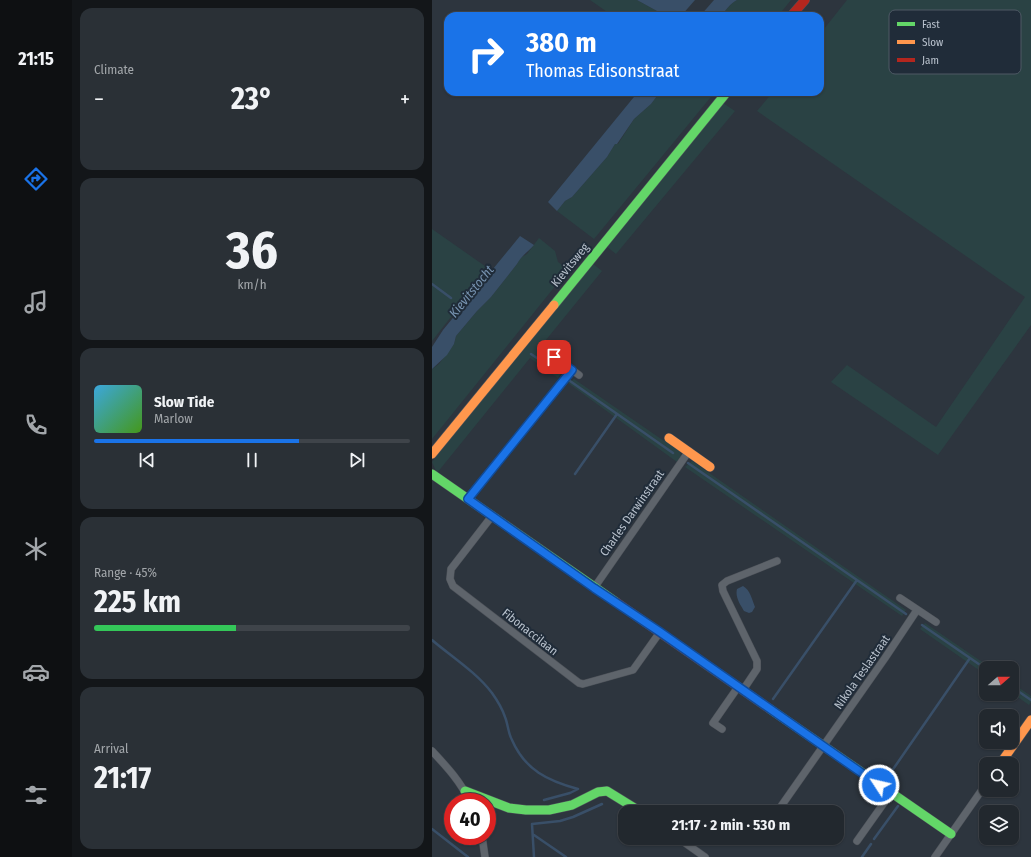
<!DOCTYPE html>
<html lang="en">
<head>
<meta charset="utf-8">
<style>
	body { margin:0; font-family:"Fira Sans Condensed",sans-serif; background:#2a3036; color:#f1f3f6; height:100vh; display:flex; flex-direction:column; font-size:15px; white-space:nowrap }
	* { box-sizing:border-box; margin:0 }
	p { font-size:13px; color:#a2a6aa }
	.icon { flex:none; width:22px; height:22px; fill:none; stroke:currentColor; stroke-width:2; stroke-linecap:round; stroke-linejoin:round }
	.map { position:relative; flex:1; overflow:hidden }
	.drawer { display:flex; flex-direction:column; gap:8px; padding:8px; background:#131619; width:360px }
	.drawer>* { flex:none }
	.guide { position:absolute; left:12px; top:12px; width:380px; height:84px; border-radius:12px; box-shadow:0 1px 3px #0004,0 0 0 1px #3f444a; background:#1a73e8; color:#fff; overflow:hidden }
	.needle { width:26px; rotate:70deg }
	.buttons { position:absolute; left:547px; top:661px; display:grid; gap:8px }
	.buttons a { display:grid; place-items:center; width:40px; height:40px; border-radius:8px; background:#22282e; box-shadow:0 1px 3px #0004,0 0 0 1px #3f444a; font-size:20px }
	.speed { position:absolute; left:12px; top:793px; display:flex; gap:8px; font-size:20px; font-weight:700; text-align:center }
	.speed>* { display:grid; place-content:center; width:52px; height:52px; border-radius:50%; background:#22282e; box-shadow:0 1px 3px #0004,0 0 0 1px #3f444a; line-height:1 }
	.speed .limit { border:6px solid #d22; background:#fff; color:#111 }
	.pin { position:absolute; display:grid; place-items:center; width:34px; height:34px; color:#fff; margin:-17px; border-radius:8px; box-shadow:0 2px 6px #0006 }
	.me { position:absolute; width:44px; margin:-22px; rotate:305deg; stroke-linejoin:round; filter:drop-shadow(0 0 3px #0008) }
	.turn { display:flex; align-items:center; gap:14px; height:84px; padding:0 16px; font-size:18px }
	.turn .icon { width:52px; height:52px; stroke-width:2.5 }
	.turn b { display:block; font-size:28px; line-height:34px }
	.big { font-size:30px; font-weight:700; line-height:1.1 }
	.drawer .widget { flex:1; display:flex; flex-direction:column; justify-content:center; gap:6px; min-width:0; padding:0 14px; border-radius:12px; background:#2a3036 }
	.drawer .dial { align-items:center; gap:0 }
	.dial b { font-size:52px; line-height:1 }
	.song { display:flex; align-items:center; gap:12px }
	.cover { width:48px; height:48px; border-radius:6px; background:linear-gradient(135deg,hsl(200 70% 55%),hsl(100 70% 35%)) }
	.played { height:4px; border-radius:2px; background:linear-gradient(90deg,#1a73e8 65%,#3f444a 65%) }
	.keys { display:flex; justify-content:space-around; direction:ltr }
	.heat { display:flex; justify-content:space-between; align-items:center; font-size:22px; direction:ltr }
	.charge { height:6px; border-radius:3px; background:linear-gradient(90deg,#34c759 45%,#3f444a 0) }
	.trip { position:absolute; left:186px; top:805px; width:226px; height:40px; border-radius:12px; background:#22282e; box-shadow:0 1px 3px #0004,0 0 0 1px #3f444a; font-weight:700; line-height:40px; text-align:center }
	main { display:flex; flex:1; min-height:0 }
	.dock { display:flex; flex-direction:column; width:72px; justify-content:space-around; align-items:center; background:#0e1012; color:#a2a6aa }
	.dock .icon { width:28px; height:28px }
	.dock .current { color:#1a73e8 }
	.dock b { font-size:18px; color:#f1f3f6 }
	.map>svg:first-child { display:block }
	.green { fill:#2a4244 }
	.water { fill:#394f68 }
	.lines { fill:none; stroke-linecap:round; stroke-linejoin:round }
	.stream { stroke:#394f68; stroke-width:2.5 }
	.street-casing { stroke:#4c5158; stroke-width:8 }
	.fast-casing { stroke:#4c5158; stroke-width:10 }
	.slow-casing { stroke:#4c5158; stroke-width:10 }
	.jam-casing { stroke:#4c5158; stroke-width:10 }
	.street { stroke:#5e646b; stroke-width:7 }
	.fast { stroke:#63d668; stroke-width:9 }
	.slow { stroke:#ff974d; stroke-width:9 }
	.jam { stroke:#b3261e; stroke-width:9 }
	.route-casing { stroke:#114b97; stroke-width:10 }
	.route { stroke:#1a73e8; stroke-width:7 }
	.labels { text-anchor:middle; stroke-width:4; stroke-linejoin:round; paint-order:stroke }
	.street-label { font-size:12px; fill:#b9c2cd; stroke:#202c39 }
	.water-label { font-size:13px; font-style:italic; fill:#7894b1; stroke:#202c39 }
	.key { fill:#202c39; stroke:#4e5965; stroke-width:1 }
	.key-label { font-size:11px; fill:#b9c2cd }
</style>
</head>
<body>
<main>
<nav class="dock">
<b>21:15</b>
<svg class="icon current" aria-label="directions" viewBox="0 0 24 24"><path d="M12 3l9 9-9 9-9-9zM9 14v-3h6M13 9l2 2-2 2"/></svg>
<svg class="icon" aria-label="music" viewBox="0 0 24 24"><path d="M9 18V5l10-2v13"/><circle cx="6" cy="18" r="3"/><circle cx="16" cy="16" r="3"/></svg>
<svg class="icon" aria-label="phone" viewBox="0 0 24 24"><path d="M5 4h4l2 5-3 2q2 4 5 5l2-3 5 2v4C11 20 4 13 5 4z"/></svg>
<svg class="icon" aria-label="climate" viewBox="0 0 24 24"><path d="M12 3v18M4 7l16 10M4 17L20 7"/></svg>
<svg class="icon" aria-label="car" viewBox="0 0 24 24"><path d="M5 17H2v-5l4-1 3-4h7l3 4 3 1v5h-3M9 17h6M6 11h13"/><circle cx="7" cy="17" r="2"/><circle cx="17" cy="17" r="2"/></svg>
<svg class="icon" aria-label="filters" viewBox="0 0 24 24"><path d="M4 7h16M4 17h16"/><circle cx="9" cy="7" r="2"/><circle cx="15" cy="17" r="2"/></svg>
</nav>
<section class="drawer">
<div class="widget"><p>Climate</p>
<div class="heat"><a>−</a><b class="big">23°</b><a>+</a></div>
</div>
<div class="widget dial"><b>36</b><p>km/h</p></div>
<div class="widget">
<div class="song"><i class="cover"></i><div><b>Slow Tide</b><p>Marlow</p></div></div>
<div class="played"></div>
<div class="keys"><svg class="icon" aria-label="previous" viewBox="0 0 24 24"><path d="M18 5L8 12l10 7zM5 5v14"/></svg><svg class="icon" aria-label="pause" viewBox="0 0 24 24"><path d="M8 5v14M16 5v14"/></svg><svg class="icon" aria-label="next" viewBox="0 0 24 24"><path d="M6 5l10 7-10 7zM19 5v14"/></svg></div>
</div>
<div class="widget"><p>Range · 45%</p><b class="big">225 km</b><div class="charge"></div></div>
<div class="widget"><p>Arrival</p><b class="big">21:17</b></div>
</section>
<div class="map">
<svg width="599" height="857" viewBox="0 0 599 857">
	<rect width="100%" height="100%" fill="#2d353e"/>
	<path class="green" d="M158 0H205L234 16H181Z
		M305 0H359L346 16H290C294 9 298 4 305 0Z
		M415 0H599V325L506 455 399 382 415 365 504 427 593 297 325 111 341 92H388V34Z
		M228 92H283L162 239 125 211 133 201 140 197 175 157 183 144H186L202 119 219 104Z
		M291 103 303 111 184 254 174 246Z
		M0 229 60 271 29 309 26 308 0 341Z
		M107 238 123 251 126 262 133 267 147 253 149 254 0 439V369L7 364 22 344 24 336 45 311 59 297 85 264 88 258 95 254Z
		M160 263 170 271 105 351 128 368 130 371 126 378 98 358 5 473 0 462Z
		M142 379 232 441 233 440 248 451 249 456 245 462 136 383Z
		M260 461 474 610 470 616 253 467Z
		M493 623 559 668H554V675L488 629Z
		M580 683 599 696V702L597 705 580 693Z"/>
	<path class="water" d="M205 0H263L249 16H234Z
		M282 0H305C298 4 294 9 290 16H268Z
		M206 92H228L219 104 202 119 185 144H183L175 157 140 197 133 201 125 211 116 202Z
		M88 236 102 245C96 252 89 256 85 264L59 297 45 311 24 336 22 344 15 355 0 369V347L11 330Z
		M311 586C318 590 320 599 323 607L320 612 317 613 312 611C308 604 303 597 305 589Z"/>
	<g class="lines">
		<path class="stream" d="M0 284 19 298
			M99 354 127 373
			M138 381 241 453
			M256 463 474 614
			M143 474 185 414
			M490 625 554 669
			M0 640C20 657 44 672 60 693 65 700 70 708 73 717 76 724 76 733 80 740 93 770 116 781 146 789L138 793 112 800
			M580 687 599 700
			M341 699 425 580
			M455 778 538 658
			M0 829 36 857
			M102 835 134 857
			M442 839 466 806
			M102 857 100 824 128 821 141 817 170 804
			M430 857 439 844"/>
		<defs>
			<path id="street" d="M122 357 147 375
				M36 499 140 370
				M60 516 19 569 18 579 21 586 147 683 151 684 201 670 228 632
				M162 588 257 451
				M468 598 504 622
				M311 690 325 669V661L291 591 290 585 295 581 345 561
				M290 729 281 723 306 687
				M0 751C15 767 29 782 38 802
				M345 812 453 658 485 610
				M50 836 53 857
				M246 838 273 857
				M325 840 327 838
				M425 841 459 793
				M503 857 554 784"/>
			<path id="fast" d="M122 305 295 92
				M0 474 184 602
				M338 709 519 834
				M33 791 77 808 94 810H117L140 805 166 792 175 791 209 812"/>
			<path id="slow" d="M237 438 278 467
				M0 454 122 305
				M568 764 599 720"/>
			<path id="jam" d="M359 16 373 0
				M184 602 338 709"/>
		</defs>
		<use href="#street" class="street-casing"/>
		<use href="#fast" class="fast-casing"/>
		<use href="#slow" class="slow-casing"/>
		<use href="#jam" class="jam-casing"/>
		<use href="#street" class="street"/>
		<use href="#fast" class="fast"/>
		<use href="#slow" class="slow"/>
		<use href="#jam" class="jam"/>
	</g>
	<g class="lines">
		<defs>
			<path id="route" d="M122 357 140 370 36 499 162 588 228 632 447 785"/>
		</defs>
		<use href="#route" class="route-casing"/>
		<use href="#route" class="route"/>
	</g>
	<g class="labels">
		<g class="street-label">
			<text transform="translate(138 265) rotate(-51)" y="4">Kievitsweg</text>
			<text transform="translate(200 513) rotate(-55)" y="4">Charles Darwinstraat</text>
			<text transform="translate(98 632) rotate(38)" y="4">Fibonaccilaan</text>
			<text transform="translate(430 672) rotate(-55)" y="4">Nikola Teslastraat</text>
		</g>
		<g class="water-label">
			<text transform="translate(39 291) rotate(-51)" y="5">Kievitstocht</text>
		</g>
	</g>
	<rect x="457" y="10" width="132" height="64" rx="6" class="key"/>
	<rect x="465" y="22" width="18" height="4" fill="#63d668"/>
	<rect x="465" y="40" width="18" height="4" fill="#ff974d"/>
	<rect x="465" y="58" width="18" height="4" fill="#b3261e"/>
	<g class="key-label">
		<text x="490" y="28">Fast</text>
		<text x="490" y="46">Slow</text>
		<text x="490" y="64">Jam</text>
	</g>
</svg>
<div class="buttons">
<a><svg class="needle" viewBox="-14 -14 28 28"><path d="M0-13l5 13h-10z" fill="#e53935"/><path d="M0 13l5-13h-10z" fill="#a2a6aa"/></svg></a>
<a><svg class="icon" aria-label="sound" viewBox="0 0 24 24"><path d="M4 9h4l5-4v14l-5-4H4zM17 9q2 3 0 6"/></svg></a>
<a><svg class="icon" aria-label="search" viewBox="0 0 24 24"><circle cx="10" cy="10" r="6"/><path d="M15 15l6 6"/></svg></a>
<a><svg class="icon" aria-label="layers" viewBox="0 0 24 24"><path d="M12 4l9 5-9 5-9-5zM3 14l9 5 9-5"/></svg></a>
</div>
<div class="speed"><div class="limit">40</div></div>
<div class="pin" style="left:122px;top:357px;background:#d93025"><svg class="icon" aria-label="arrive" viewBox="0 0 24 24"><path d="M6 21V4h12l-3 4 3 4H6"/></svg></div>
<svg class="me" style="left:447px;top:785px" viewBox="-20 -20 40 40"><circle r="17" fill="#1a73e8" stroke="#fff" stroke-width="3"/><path d="M0-11L8 9 0 5-8 9z" fill="#fff"/></svg>
<div class="trip">21:17 · 2 min · 530 m</div>
<div class="guide">
<div class="turn"><svg class="icon" aria-label="right" viewBox="0 0 24 24"><path d="M7 20v-9h11M14 6l5 5-5 5"/></svg><div><b>380 m</b>Thomas Edisonstraat</div></div>
</div>
</div>
</main>
</body>
</html>
